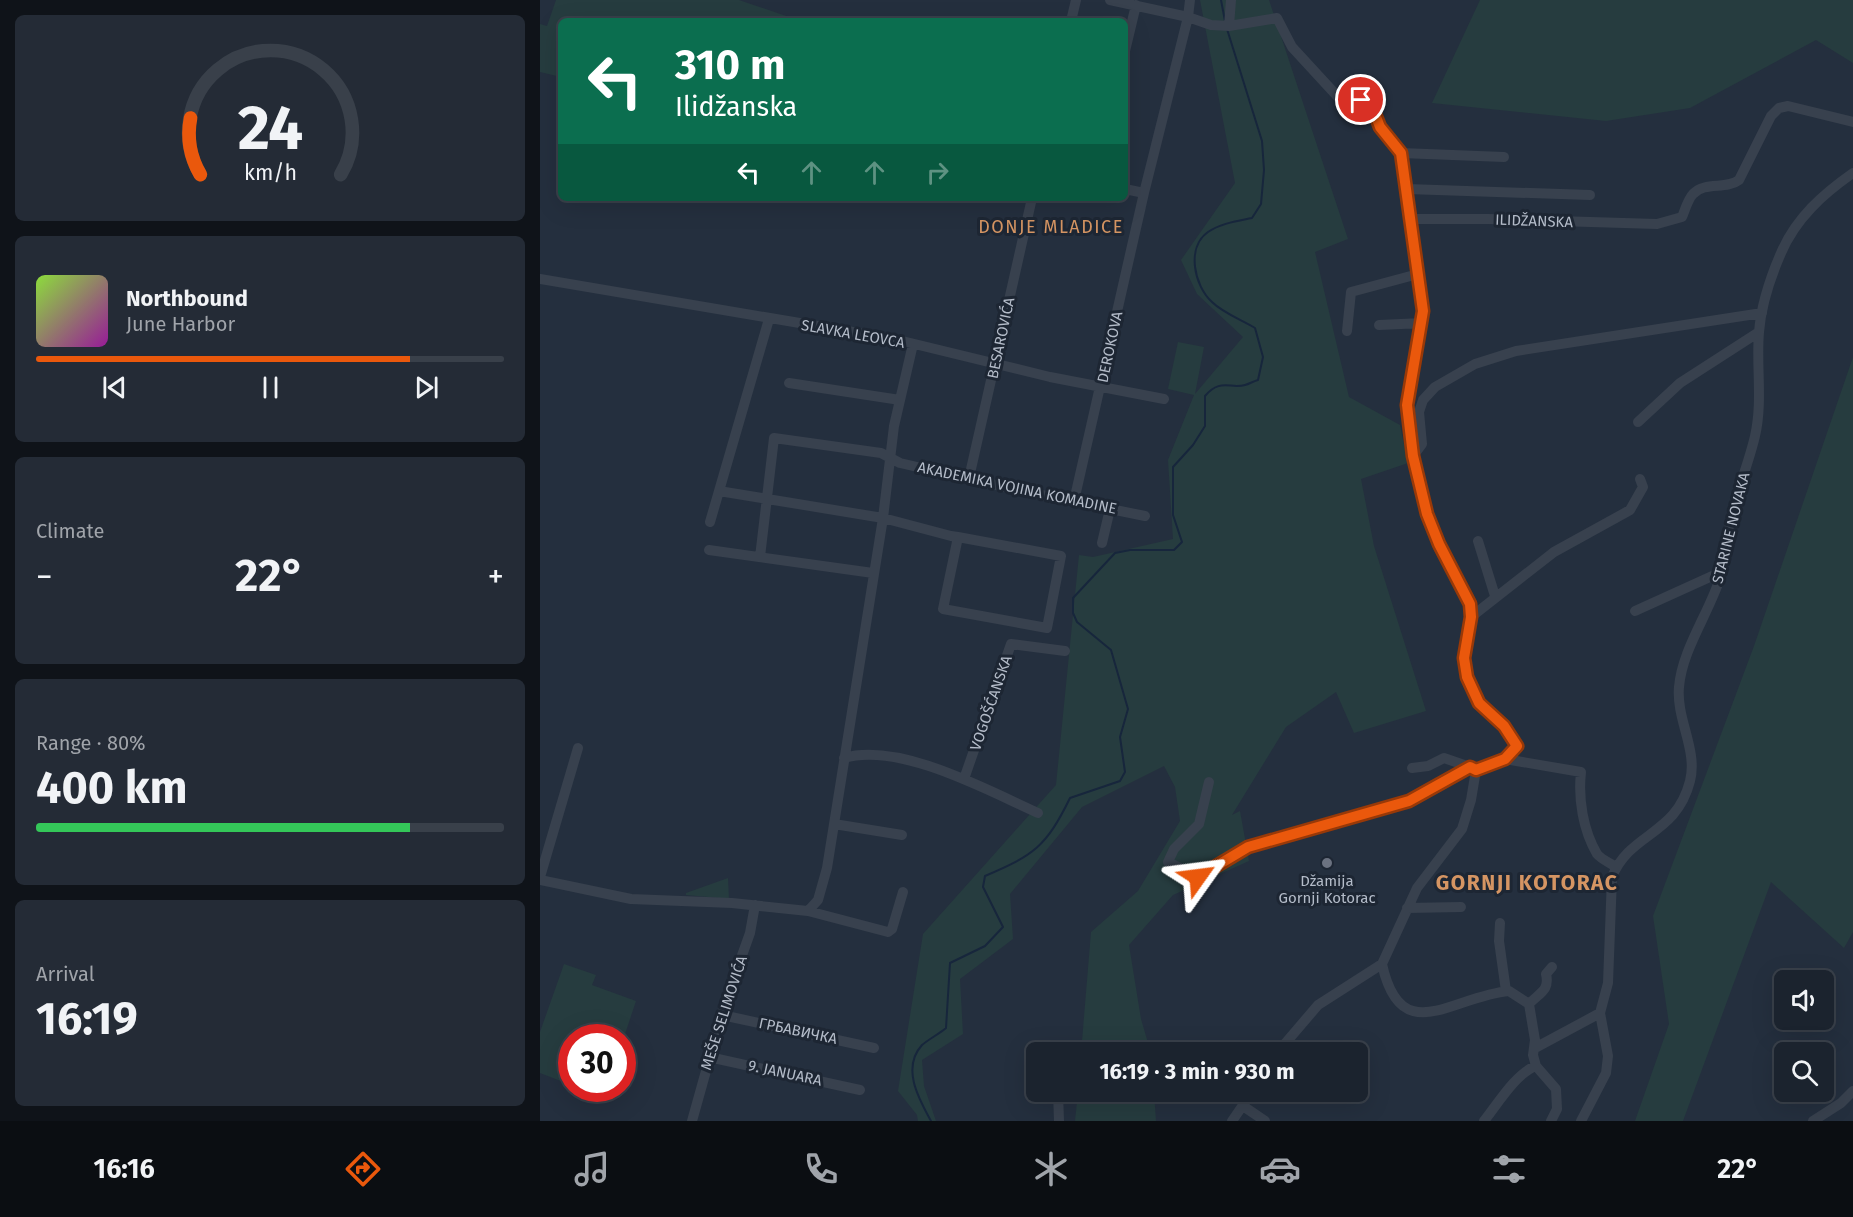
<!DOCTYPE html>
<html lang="en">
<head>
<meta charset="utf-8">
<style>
	body { margin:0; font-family:"Fira Sans",sans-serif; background:#242b36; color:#f1f3f6; height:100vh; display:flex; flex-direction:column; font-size:22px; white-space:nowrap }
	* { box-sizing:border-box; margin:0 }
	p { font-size:20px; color:#a0a4aa }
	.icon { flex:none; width:33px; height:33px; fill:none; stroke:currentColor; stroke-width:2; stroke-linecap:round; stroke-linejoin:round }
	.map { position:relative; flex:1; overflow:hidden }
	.side { display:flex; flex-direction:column; gap:15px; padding:15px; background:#0f1319; width:540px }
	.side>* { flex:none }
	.guide { position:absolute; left:18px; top:18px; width:570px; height:183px; border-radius:9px; box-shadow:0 6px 24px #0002,0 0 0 2px #39404a; background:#0b6e4f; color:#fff; overflow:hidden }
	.fabs { position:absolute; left:1234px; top:970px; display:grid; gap:12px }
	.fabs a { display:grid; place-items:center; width:60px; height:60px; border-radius:9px; background:#1b232e; box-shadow:0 6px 24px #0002,0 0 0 2px #39404a; font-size:30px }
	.speed { position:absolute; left:18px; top:1024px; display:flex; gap:12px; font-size:30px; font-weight:700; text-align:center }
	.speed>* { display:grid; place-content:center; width:78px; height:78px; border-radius:50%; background:#1b232e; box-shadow:0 6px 24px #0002,0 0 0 2px #39404a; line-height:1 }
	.speed .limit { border:9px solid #d22; background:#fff; color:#111 }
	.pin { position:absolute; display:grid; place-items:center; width:51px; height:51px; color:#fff; margin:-26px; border:3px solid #fff; border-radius:50%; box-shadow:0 2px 6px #0007 }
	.me { position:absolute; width:66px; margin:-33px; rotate:59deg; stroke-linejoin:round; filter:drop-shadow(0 0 4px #0008) }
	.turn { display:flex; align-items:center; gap:21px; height:126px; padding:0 18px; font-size:27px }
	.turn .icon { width:78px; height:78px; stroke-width:2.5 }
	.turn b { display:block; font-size:42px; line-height:51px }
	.lanes { display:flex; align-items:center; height:57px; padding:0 18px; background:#0003; justify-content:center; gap:30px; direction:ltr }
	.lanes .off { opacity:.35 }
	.big { font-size:45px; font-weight:700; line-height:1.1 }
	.side .card { flex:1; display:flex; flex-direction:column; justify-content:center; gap:9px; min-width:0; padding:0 21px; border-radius:9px; background:#242b36 }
	.side .dial { align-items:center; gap:0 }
	.dial svg { height:156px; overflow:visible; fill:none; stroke:#39404a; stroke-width:7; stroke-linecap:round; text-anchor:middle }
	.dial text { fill:#f1f3f6; stroke:none }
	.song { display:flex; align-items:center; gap:18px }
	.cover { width:72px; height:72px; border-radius:9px; background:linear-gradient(135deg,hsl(90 70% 55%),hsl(300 70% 35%)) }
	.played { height:6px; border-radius:3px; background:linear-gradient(90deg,#ea580c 80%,#39404a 80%) }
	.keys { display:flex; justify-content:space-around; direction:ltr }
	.heat { display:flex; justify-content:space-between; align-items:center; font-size:33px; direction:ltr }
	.charge { height:9px; border-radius:4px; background:linear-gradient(90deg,#34c759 80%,#39404a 0) }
	.trip { position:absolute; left:486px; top:1042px; width:342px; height:60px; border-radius:9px; background:#1b232e; box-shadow:0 6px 24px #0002,0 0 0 2px #39404a; font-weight:700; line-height:60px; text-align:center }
	.tab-bar { display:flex; height:96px; justify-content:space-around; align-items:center; background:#0b0e12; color:#a0a4aa }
	.tab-bar .icon { width:42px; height:42px }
	.tab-bar .on { color:#ea580c }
	.tab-bar b { font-size:27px; color:#f1f3f6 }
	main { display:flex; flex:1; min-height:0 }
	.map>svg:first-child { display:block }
	.green { fill:#263c3f }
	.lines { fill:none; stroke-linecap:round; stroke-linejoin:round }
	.stream { stroke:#17263c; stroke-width:2 }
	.minor { stroke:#38414e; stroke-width:10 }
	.route-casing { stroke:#983908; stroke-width:15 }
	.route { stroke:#ea580c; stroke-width:10 }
	.worship-dot { fill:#6b7280; stroke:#1d2633; stroke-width:2 }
	.labels { text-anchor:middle; stroke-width:6; stroke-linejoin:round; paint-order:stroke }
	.street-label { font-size:15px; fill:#b4bcc9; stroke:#1d2633 }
	.poi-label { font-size:15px; fill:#b4bcc9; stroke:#1d2633 }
	.quarter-label { font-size:18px; letter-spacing:1.5px; fill:#d59563; stroke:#1d2633 }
	.district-label { font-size:21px; font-weight:bold; letter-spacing:1.5px; fill:#d59563; stroke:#1d2633 }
</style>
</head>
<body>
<main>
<section class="side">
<div class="card dial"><svg viewBox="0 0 100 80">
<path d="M14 69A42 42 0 1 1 86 69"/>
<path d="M14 69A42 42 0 0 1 9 40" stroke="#ea580c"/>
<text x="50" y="56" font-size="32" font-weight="700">24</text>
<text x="50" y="72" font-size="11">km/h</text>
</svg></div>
<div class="card">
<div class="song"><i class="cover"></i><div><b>Northbound</b><p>June Harbor</p></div></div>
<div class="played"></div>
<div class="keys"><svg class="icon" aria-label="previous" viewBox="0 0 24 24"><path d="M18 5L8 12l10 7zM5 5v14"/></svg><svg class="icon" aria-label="pause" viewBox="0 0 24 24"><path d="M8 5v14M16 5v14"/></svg><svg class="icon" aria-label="next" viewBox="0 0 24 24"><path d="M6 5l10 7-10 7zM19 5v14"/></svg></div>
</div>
<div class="card"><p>Climate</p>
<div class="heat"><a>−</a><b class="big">22°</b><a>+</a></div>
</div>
<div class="card"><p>Range · 80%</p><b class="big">400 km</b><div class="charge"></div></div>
<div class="card"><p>Arrival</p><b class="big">16:19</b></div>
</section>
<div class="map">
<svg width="1313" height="1121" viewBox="0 0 1313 1121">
	<rect width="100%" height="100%" fill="#242f3e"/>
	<path class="green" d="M16 0H199L261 21H21V77L0 72V24L7 26Z
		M660 0H729L808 239 775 252 809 397 860 425 868 463 821 479 834 546 886 711 814 733 796 692 746 727 692 815 700 811 709 861 633 895 589 945 601 1019 611 1053H541L551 932 598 891 640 821 635 787 624 766 542 807 470 894 473 939 420 979 423 1034 382 1060 384 1086 396 1121H378L377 1115 358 1091 383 934 516 785 539 555 553 557 633 539 628 460 654 395 628 389 638 342 664 347 655 394 703 337 657 294 641 260 695 183Z
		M940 0H1313V63L1276 40 1150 108 1066 121 892 103Z
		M1313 357V932L1304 948 1231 882 1143 1121H1095L1129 1024 1113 916 1214 646Z
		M188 878 189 899 146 895V893Z
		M24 964 56 975 52 985 96 1001 83 1040 32 1038 31 1085 0 1073V1032Z
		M538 1092H614L616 1121H535Z"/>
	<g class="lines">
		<path class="stream" d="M681 0 685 21
			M391 1121C379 1099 361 1068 382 1045 389 1039 399 1034 406 1028L410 963 445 946 463 927 443 887 445 876C494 855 506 847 530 798L580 781 585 772 580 737 588 709 571 650 537 622 533 613V598L575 553 590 550H634L642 542 633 515V467L653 445 665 426V396C680 378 690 389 705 385 709 384 714 381 718 380L723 357 715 328C702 320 683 313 672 302 654 286 646 247 668 232 681 223 698 221 712 218L721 204 724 170 722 141 687 29"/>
		<path class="minor" d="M570 0 648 17 671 25 689 26 737 18 752 47 798 97 831 104 840 127 861 153 883 311 867 405 873 456 887 514 905 560 930 604 931 617 924 658 927 677 939 703 964 726 977 743 965 759 936 770 931 800 922 829 877 888 842 964 778 1005 737 1053
			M531 21 536 0
			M689 26 691 0
			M585 51 596 5
			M861 153 964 157
			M585 189 604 193
			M867 189 1050 195
			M872 219H948L1117 224 1142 217C1145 210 1148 199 1153 194 1165 181 1186 190 1199 180L1231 116 1239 108 1248 106 1313 122
			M0 279 354 339 510 377 624 399
			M839 325 883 323
			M807 331 811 292 878 274
			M249 383 360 400
			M1098 422 1140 383 1219 332
			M873 456 882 444 879 412 883 400 895 387 935 364 976 351 1222 313
			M429 478 492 198
			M179 491 343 518 411 536 418 537 521 556 507 628 403 609 418 537
			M534 501 604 193 648 17 650 0
			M170 522 229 319
			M938 541 955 596
			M562 543 570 509
			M169 550 333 573
			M220 557 234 438 341 453 360 463 482 491 605 516
			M1095 611 1181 572
			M931 617 1014 552 1090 510 1103 487 1100 479
			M304 758C360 742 447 790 498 813
			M965 759 1041 772C1038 799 1043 830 1057 854 1061 859 1070 863 1076 867
			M872 768 888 766 904 758 930 767
			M424 779 471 644 525 651
			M669 782 659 824 634 849 628 862 658 877 708 847 869 801 930 767 936 770
			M294 824 362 835
			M0 877 38 748
			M0 880 91 899 192 903 268 911 278 900 287 868 343 518 354 426 373 344
			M867 908 921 907
			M268 911 348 932 352 929 363 892
			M960 923 959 941 966 991
			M842 964C861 1050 912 996 969 991L989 1004 995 1040 993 1055 996 1066 1016 1089 1017 1109 1011 1121
			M989 1004C999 993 1010 991 1006 974L1012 967
			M182 1015 334 1048
			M995 1048 1060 1013
			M169 1057 320 1090
			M518 1092 519 1121
			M703 1106 725 1121
			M152 1121 185 1003 210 933 215 905
			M692 1121 712 1092
			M944 1121C957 1105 976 1073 996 1066
			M1041 1121 1066 1073 1068 1056 1060 1013 1068 983 1072 877C1090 832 1136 836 1150 781 1158 750 1136 719 1139 687 1142 651 1167 616 1179 581 1186 560 1187 536 1192 514 1198 488 1209 462 1215 436 1223 401 1216 366 1219 332 1221 307 1231 276 1241 253 1256 218 1283 194 1313 173
			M1273 1121 1301 1103 1313 1091"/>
	</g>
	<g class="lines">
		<defs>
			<path id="route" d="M658 877 708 847 869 801 930 767 936 770 965 759 977 746 964 726 939 703 927 677 924 658 931 617 930 604 899 544 887 514 873 456 867 405 883 311 861 153 840 127 831 104 821 100"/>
		</defs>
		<use href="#route" class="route-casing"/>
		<use href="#route" class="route"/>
	</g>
	<circle class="worship-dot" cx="787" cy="863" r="6"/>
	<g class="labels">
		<g class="street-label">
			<text transform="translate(994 221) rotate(2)" y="5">ILIDŽANSKA</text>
			<text transform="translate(313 334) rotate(10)" y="5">SLAVKA LEOVCA</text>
			<text transform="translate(461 338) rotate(-78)" y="5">BESAROVIĆA</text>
			<text transform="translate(570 347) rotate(-78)" y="5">DEROKOVA</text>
			<text transform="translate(477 488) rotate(12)" y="5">AKADEMIKA VOJINA KOMADINE</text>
			<text transform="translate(1191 528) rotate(-76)" y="5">STARINE NOVAKA</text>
			<text transform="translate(451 703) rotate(-71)" y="5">VOGOŠĆANSKA</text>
			<text transform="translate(184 1013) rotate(-72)" y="5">MEŠE SELIMOVIĆA</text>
			<text transform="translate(258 1031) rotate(12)" y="5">ГРБАВИЧКА</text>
			<text transform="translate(245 1073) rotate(12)" y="5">9. JANUARA</text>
		</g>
		<g class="poi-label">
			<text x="787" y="886">Džamija<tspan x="787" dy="17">Gornji Kotorac</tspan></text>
		</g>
		<g class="quarter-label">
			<text x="511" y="233">DONJE MLADICE</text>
		</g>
		<g class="district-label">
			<text x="987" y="890">GORNJI KOTORAC</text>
		</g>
	</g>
</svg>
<div class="fabs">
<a><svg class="icon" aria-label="sound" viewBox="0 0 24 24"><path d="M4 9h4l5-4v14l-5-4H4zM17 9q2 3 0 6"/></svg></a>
<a><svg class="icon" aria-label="search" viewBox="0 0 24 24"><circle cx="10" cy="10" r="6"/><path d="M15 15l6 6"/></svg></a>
</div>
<div class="speed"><div class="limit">30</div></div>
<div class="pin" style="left:821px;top:100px;background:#d93025"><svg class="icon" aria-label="arrive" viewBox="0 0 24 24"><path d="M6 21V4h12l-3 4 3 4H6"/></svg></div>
<svg class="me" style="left:658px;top:877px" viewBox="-20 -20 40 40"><path d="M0-17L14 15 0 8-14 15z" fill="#ea580c" stroke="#fff" stroke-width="4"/></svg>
<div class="trip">16:19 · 3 min · 930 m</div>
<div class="guide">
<div class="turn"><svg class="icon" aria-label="left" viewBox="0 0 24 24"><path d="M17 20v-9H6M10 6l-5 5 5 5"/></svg><div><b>310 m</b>Ilidžanska</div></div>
<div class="lanes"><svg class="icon" aria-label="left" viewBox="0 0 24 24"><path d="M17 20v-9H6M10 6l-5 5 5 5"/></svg><svg class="icon off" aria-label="ahead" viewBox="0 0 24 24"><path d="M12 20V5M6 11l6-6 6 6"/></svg><svg class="icon off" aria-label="ahead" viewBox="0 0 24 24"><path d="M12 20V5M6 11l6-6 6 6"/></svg><svg class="icon off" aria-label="right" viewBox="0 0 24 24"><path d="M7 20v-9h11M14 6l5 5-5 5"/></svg></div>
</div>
</div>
</main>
<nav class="tab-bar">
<b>16:16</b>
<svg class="icon on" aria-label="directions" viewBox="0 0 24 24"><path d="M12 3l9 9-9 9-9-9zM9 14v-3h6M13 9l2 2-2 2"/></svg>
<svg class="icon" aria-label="music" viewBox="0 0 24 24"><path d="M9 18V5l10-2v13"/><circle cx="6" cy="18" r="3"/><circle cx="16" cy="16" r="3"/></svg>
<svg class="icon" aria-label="phone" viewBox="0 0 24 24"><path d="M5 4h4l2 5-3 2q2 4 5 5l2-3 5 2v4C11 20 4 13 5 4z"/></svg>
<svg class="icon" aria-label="climate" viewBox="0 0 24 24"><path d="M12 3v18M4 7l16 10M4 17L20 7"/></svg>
<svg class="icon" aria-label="car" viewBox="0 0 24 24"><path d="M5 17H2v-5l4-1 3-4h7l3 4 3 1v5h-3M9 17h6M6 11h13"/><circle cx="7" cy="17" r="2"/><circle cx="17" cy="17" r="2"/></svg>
<svg class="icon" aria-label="filters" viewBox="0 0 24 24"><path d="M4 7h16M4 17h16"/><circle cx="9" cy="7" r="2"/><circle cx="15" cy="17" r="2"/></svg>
<b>22°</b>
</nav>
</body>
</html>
